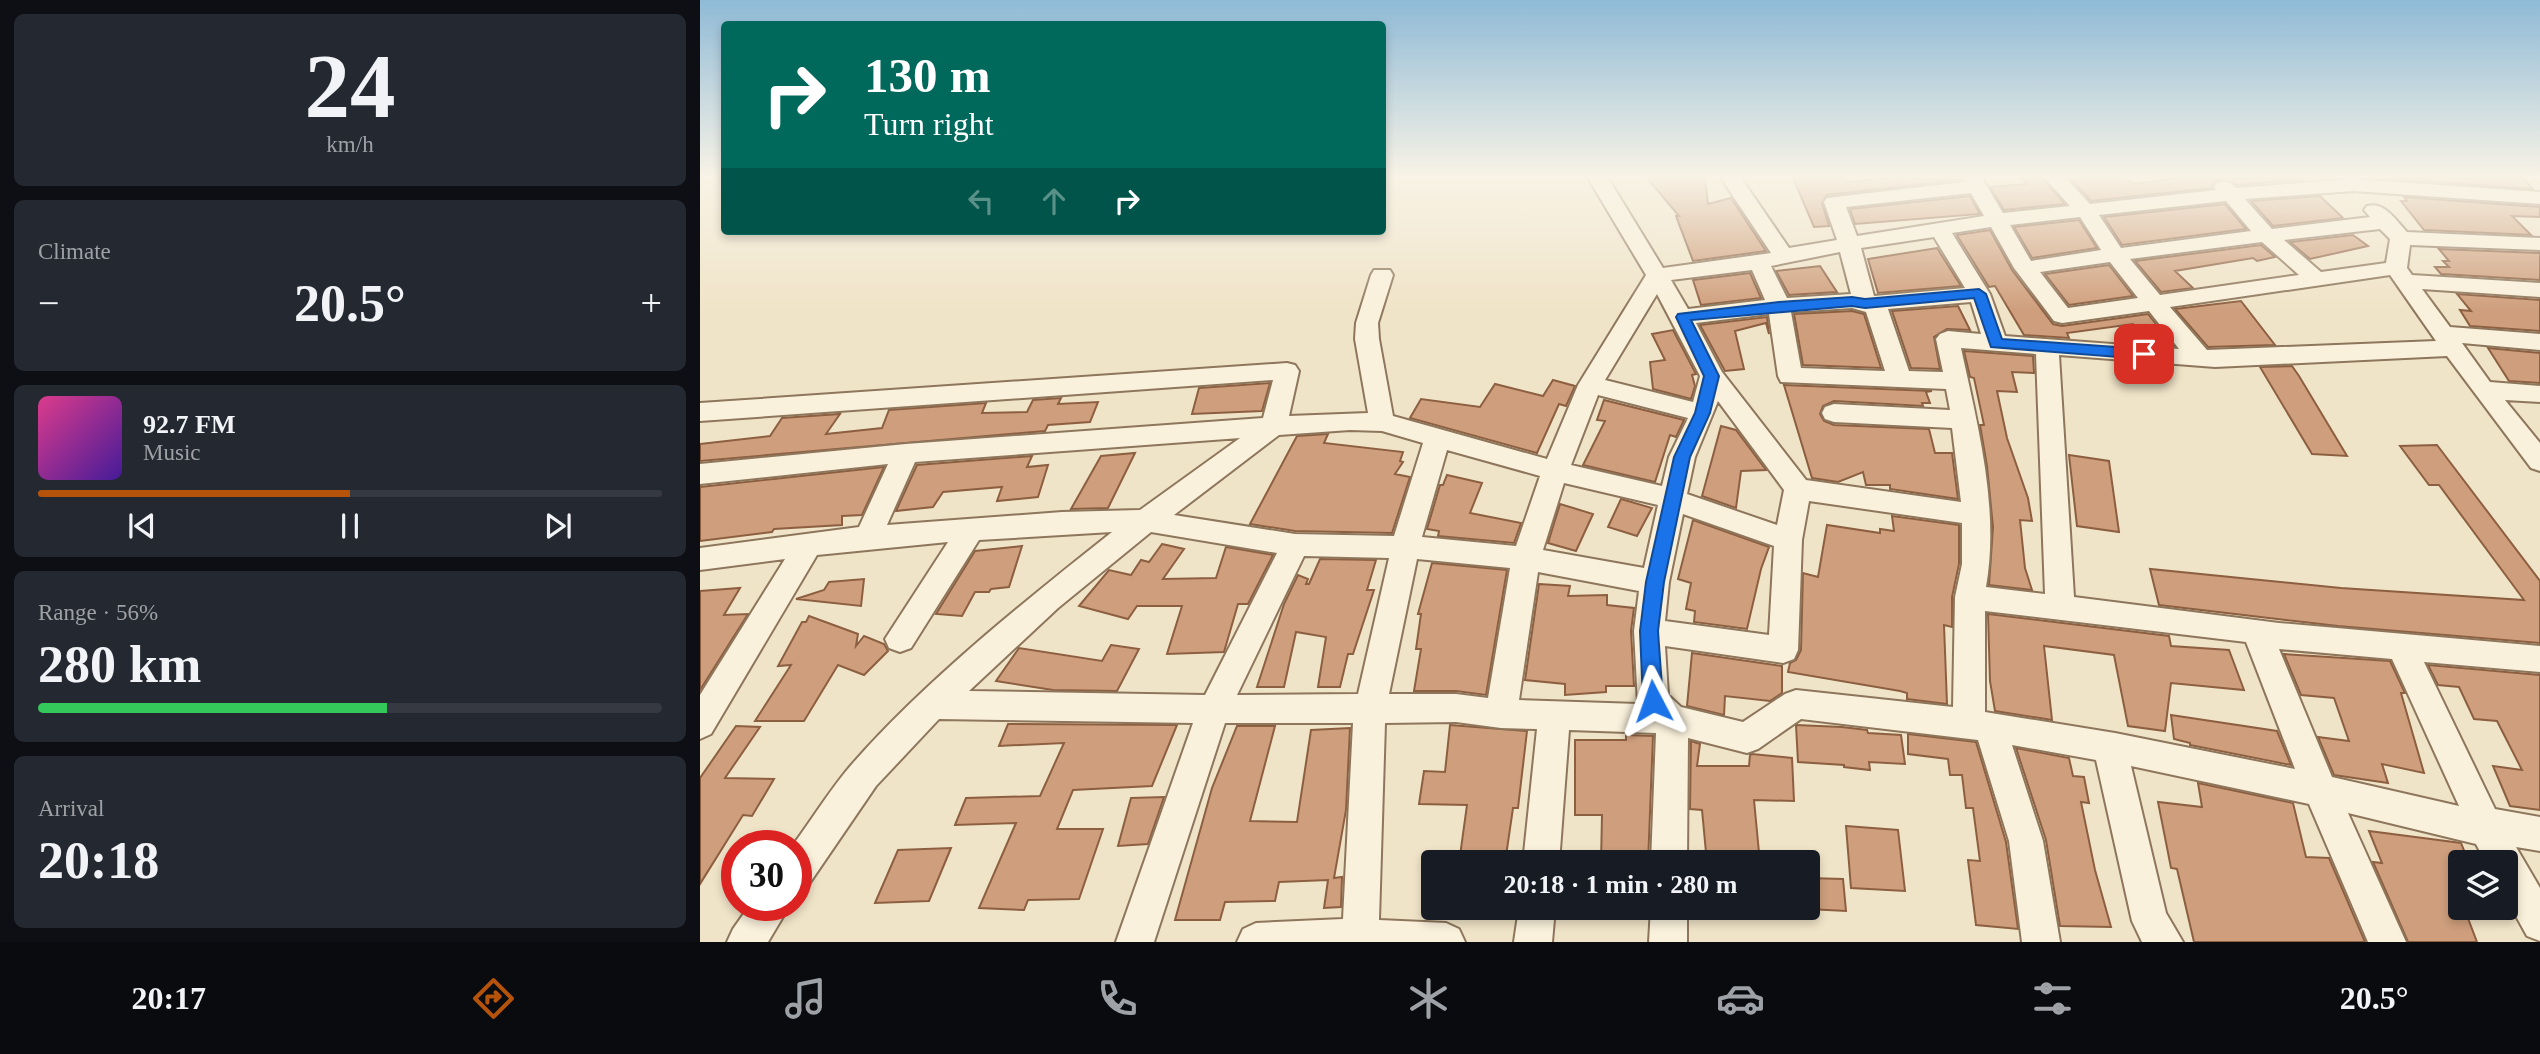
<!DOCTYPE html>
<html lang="en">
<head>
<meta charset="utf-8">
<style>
	body { margin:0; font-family:"Times New Roman",serif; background:#242831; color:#f1f3f6; height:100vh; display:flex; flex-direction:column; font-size:26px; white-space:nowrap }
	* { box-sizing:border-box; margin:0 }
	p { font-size:23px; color:#9ea1a6 }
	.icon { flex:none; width:38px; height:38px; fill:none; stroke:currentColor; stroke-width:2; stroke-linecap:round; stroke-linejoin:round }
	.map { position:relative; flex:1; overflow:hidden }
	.side { display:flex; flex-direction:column; gap:14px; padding:14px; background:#0d0f14; width:700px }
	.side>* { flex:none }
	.banner { position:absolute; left:21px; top:21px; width:665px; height:214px; border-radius:7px; box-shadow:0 4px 10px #0003; background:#00695c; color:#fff; overflow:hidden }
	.tools { position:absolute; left:1748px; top:850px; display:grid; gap:14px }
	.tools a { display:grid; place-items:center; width:70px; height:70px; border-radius:7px; background:#171b24; box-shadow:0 4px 10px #0003; font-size:35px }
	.speed { position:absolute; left:21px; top:830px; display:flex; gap:14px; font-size:35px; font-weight:700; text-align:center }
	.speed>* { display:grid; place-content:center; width:91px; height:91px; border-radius:50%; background:#171b24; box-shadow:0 4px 10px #0003; line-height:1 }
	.speed .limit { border:10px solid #d22; background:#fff; color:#111 }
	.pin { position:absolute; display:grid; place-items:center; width:60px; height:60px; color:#fff; margin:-30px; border-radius:14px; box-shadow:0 4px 10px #0006 }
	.me { position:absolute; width:77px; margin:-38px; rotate:356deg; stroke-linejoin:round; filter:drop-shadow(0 0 5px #0008) }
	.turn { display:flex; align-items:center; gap:24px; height:147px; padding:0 28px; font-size:32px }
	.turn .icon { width:91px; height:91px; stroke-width:2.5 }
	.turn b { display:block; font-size:49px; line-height:60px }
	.lanes { display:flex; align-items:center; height:66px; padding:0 28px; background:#0003; justify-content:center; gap:35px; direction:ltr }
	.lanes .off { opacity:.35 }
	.big { font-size:52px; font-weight:600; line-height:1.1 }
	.side .tile { flex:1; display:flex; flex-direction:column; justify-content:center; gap:10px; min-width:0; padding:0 24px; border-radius:10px; background:#242831 }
	.side .dial { align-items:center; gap:0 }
	.dial b { font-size:91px; line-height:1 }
	.song { display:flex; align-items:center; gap:21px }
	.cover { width:84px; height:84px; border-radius:10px; background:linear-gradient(135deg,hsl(330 70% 55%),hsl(260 70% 35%)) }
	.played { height:7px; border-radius:4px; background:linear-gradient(90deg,#b45309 50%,#363941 50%) }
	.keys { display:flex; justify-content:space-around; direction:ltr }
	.heat { display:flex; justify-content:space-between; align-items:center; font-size:38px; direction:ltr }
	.charge { height:10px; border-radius:5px; background:linear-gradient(90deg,#34c759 56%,#363941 0) }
	.trip { position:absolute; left:721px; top:850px; width:399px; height:70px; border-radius:7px; background:#171b24; box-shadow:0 4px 10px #0003; font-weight:600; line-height:70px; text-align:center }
	.tabs { display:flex; height:112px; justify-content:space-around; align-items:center; background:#090b0e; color:#9ea1a6 }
	.tabs .icon { width:49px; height:49px }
	.tabs .selected { color:#b45309 }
	.tabs b { font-size:32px; color:#f1f3f6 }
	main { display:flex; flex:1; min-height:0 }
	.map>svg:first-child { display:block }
	.building { fill:#cf9f7d; stroke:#8d5f41; stroke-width:2 }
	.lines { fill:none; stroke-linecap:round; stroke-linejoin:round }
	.street-casing { stroke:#8d765c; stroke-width:4 }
	.street { fill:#faf1dc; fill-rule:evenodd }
	.route { fill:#1a73e8; stroke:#114b97; stroke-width:2 }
</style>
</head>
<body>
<main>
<section class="side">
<div class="tile dial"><b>24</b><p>km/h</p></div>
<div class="tile"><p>Climate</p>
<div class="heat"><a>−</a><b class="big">20.5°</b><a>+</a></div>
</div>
<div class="tile">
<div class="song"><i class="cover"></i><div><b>92.7 FM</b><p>Music</p></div></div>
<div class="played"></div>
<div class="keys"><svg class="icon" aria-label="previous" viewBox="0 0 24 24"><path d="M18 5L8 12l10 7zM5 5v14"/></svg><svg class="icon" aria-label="pause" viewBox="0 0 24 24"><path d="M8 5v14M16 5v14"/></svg><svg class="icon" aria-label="next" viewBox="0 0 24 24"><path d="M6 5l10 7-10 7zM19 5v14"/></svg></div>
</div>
<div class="tile"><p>Range · 56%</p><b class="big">280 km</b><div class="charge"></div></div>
<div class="tile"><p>Arrival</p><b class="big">20:18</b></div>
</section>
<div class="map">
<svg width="1840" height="942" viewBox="0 0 1840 942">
	<rect width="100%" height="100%" fill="#f0e4c8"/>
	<path class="building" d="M947 178H1005L1008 204 1031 198 1066 251 993 261 976 216H979Z
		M1093 178H1144L1146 182 1193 178 1260 180 1127 195 1122 203 1129 226 1114 227Z
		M1321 178H1342L1365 204 1304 210 1290 187 1327 184Z
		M1370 178H1427L1434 184 1478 178H1600L1602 180 1537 185 1523 179 1515 181 1512 188 1391 201Z
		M1688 178H1823L1833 189 1688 179Z
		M1270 196 1280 214 1155 224 1150 209Z
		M1620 196 1643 218 1573 226 1551 201Z
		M1704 197 1840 207V217L1812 216 1831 235 1724 230 1701 201H1707Z
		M1525 204 1546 229 1422 245 1404 217Z
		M1379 220 1397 248 1332 258 1314 227Z
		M1290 230 1312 270 1353 324 1362 326 1448 314 1473 346 1443 344 1433 324 1367 333 1369 338 1324 335 1295 286 1289 287 1258 237 1257 235Z
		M1653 235 1668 246 1610 259 1590 242Z
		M1561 245 1575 257 1557 261 1553 258 1475 271 1493 288 1461 292 1435 261Z
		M1237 248 1261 286 1178 293 1168 259Z
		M1739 249 1840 253V280L1741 274 1735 267H1749L1743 261H1749Z
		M1409 265 1433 296 1369 305 1345 274Z
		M1120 266 1137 292 1089 295 1076 271Z
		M1050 273 1061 298 1001 305 993 280Z
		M1757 294 1840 300V331L1770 326 1760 310 1771 311Z
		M1541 301 1575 345 1508 347 1475 309Z
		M1258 306 1270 330 1247 329 1234 337 1240 369 1211 368 1192 311Z
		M1152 311 1164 314 1181 368 1103 365 1094 314Z
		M1067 317 1069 334 1066 323 1035 331 1044 369 1025 371 1000 325Z
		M973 330 996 374 992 375 995 386 991 399 953 389 950 362 965 360 952 334Z
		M1788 348 1840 353V383L1809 381Z
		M1264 351 1333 356 1334 373 1312 372 1317 392 1297 391 1307 438 1328 498 1332 521 1320 520 1325 568 1332 590 1289 585 1293 527 1287 466 1280 425H1284L1274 378 1270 377Z
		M1592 366 1599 376 1647 456 1612 454 1560 367Z
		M853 380 875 386 866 406 859 404 837 453 710 418 721 399 780 407 795 384 843 396Z
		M570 383 562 411 492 414 499 388Z
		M1084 385 1232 391 1226 392 1230 403H1222L1223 406 1134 401 1123 406 1120 414 1124 421 1134 425 1229 429 1235 453H1252L1258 499 1190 489V485H1166L1163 472 1138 482 1112 478Z
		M361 398 358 404 398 402 390 422 348 425 345 431 0 461V444L70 436 82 418 140 414 126 434 182 428 189 410 286 403 282 413 327 412 333 400Z
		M904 400 984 420 976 437 970 435 955 482 883 465 905 421 897 420Z
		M1021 426 1036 430 1066 470 1041 471 1036 508 1002 496Z
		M628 434 624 443 703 452 700 461 703 462 695 474 710 477 692 533 595 531 550 524 597 436Z
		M1737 445 1840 581V643L1638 626 1459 605 1450 569 1641 588 1824 600 1739 485H1729L1700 446Z
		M435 453 408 508 371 509 401 456Z
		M1369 455 1409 461 1419 532 1377 526Z
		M332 456 327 467 348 465 338 497 297 501 302 487 243 492 233 507 196 511 217 465Z
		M184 467 162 515 142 516V525L74 529 72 532 0 541V487Z
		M747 475 782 483 770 513 821 523 814 543 738 536 739 531 727 529 740 485H743Z
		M921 499 952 508 937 536 908 527Z
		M860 504 893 514 876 551 848 543Z
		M1192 516 1259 525V564L1252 597V627L1244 625 1247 704 1207 699V693L1200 691 1088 672 1090 663 1096 660 1101 650 1103 573 1118 577 1127 525 1180 533V529L1194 531Z
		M993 520 1069 547 1061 569 1047 629 994 622 995 611 986 609 991 583 978 579Z
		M462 544 484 549 463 579 516 578 526 547 573 555 548 604H538L524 652 467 654 482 606H437L428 619 379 606 409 570 431 575 441 560 449 562Z
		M322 546 309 587 291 589 289 592H275L262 616 236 614 275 551Z
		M620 559 676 560 667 590H674L653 654H648L640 687H618L626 637 596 632 584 687H557L584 604 598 575 608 579 606 584H609Z
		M732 563 807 570 786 695 756 691H714L721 649H716L721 614H718Z
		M164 579 161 606 96 599 124 590 129 582Z
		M839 584 870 586 868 596 907 595V605L934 608 931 631 934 686H906V692L865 695V684L825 680Z
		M40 588 24 615 48 614 0 690V591Z
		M1288 614 1469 636 1471 646 1529 650 1544 690 1471 683 1465 731 1428 726 1414 655 1344 646 1352 720 1295 711 1290 681Z
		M109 616 158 634 156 646 164 636 184 644 188 651 164 675 138 665 104 721H55L91 665 78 666 102 622H106Z
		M411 645 439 649 417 691 353 690 296 681 319 648 402 661Z
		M992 653 1082 666V693L1070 701 1025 696 1024 715 987 706Z
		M1584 654 1690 661 1705 693H1701L1724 773 1682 764 1688 783 1634 775 1618 737 1649 741 1634 698 1601 695Z
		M1728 665 1840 675V810L1810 806 1793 766 1822 770 1797 721 1774 719 1759 687 1738 685Z
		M1471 715 1577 731 1591 765 1490 745V743L1474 739Z
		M308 724 477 725 452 786 373 790 357 829H403L379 899 328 900 324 910 279 908 316 823 255 825 266 798 340 796 364 743 299 746Z
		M750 725 827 731 818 808H813L805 863H759L767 805 719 804 724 771 745 772Z
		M1096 725 1142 727 1167 730 1168 733 1201 735 1205 764 1169 762 1170 770 1144 767V765L1098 762Z
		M36 726 60 727 25 778 74 779 52 816 43 815 0 884V778Z
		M537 726H575L550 821 597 822 611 730 650 728 646 810 634 878 642 877 641 907 624 908 628 880 579 882 575 901 525 902 520 920H475L512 788Z
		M1208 734 1276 742 1306 842 1318 929 1276 925 1268 860 1280 861 1273 808H1266L1262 775H1250L1248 759 1208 754Z
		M926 735 953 736 948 863H901L902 815H875V740H926Z
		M991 741 1000 744 997 766H1049L1050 755 1052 754 1092 758 1094 801 1054 800 1060 863H1007L1002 810 990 809Z
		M1316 748 1369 758 1373 776 1384 777 1389 803 1381 802 1395 870 1411 927 1360 926 1346 840Z
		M1498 783 1593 803 1606 857 1629 858 1665 942H1494L1477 869 1471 868 1458 802 1502 807Z
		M464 797 448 844 418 846 431 798Z
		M1146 826 1198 830 1205 891 1151 888Z
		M1669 831 1761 843 1769 863H1760V908H1764L1777 942H1708L1673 862 1682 863Z
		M251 848 229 901 175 903 198 850Z
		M1108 878 1143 879 1146 911 1108 909Z"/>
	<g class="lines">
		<defs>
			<path id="street" d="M888 178H908L963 268 1071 253 1021 178H1041L1089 248 1137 240 1124 202 1127 198 1264 182 1262 178H1282L1303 213 1370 206 1345 178H1366L1390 204 1516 190 1514 187 1517 183C1526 181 1530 182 1536 188L1653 179 1840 192V204L1653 191 1545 199 1572 229 1670 217 1664 210 1667 206C1684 201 1696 220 1707 232L1840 238V250L1710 245 1707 268 1712 275 1840 283V297L1722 289 1750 327 1840 334V350L1762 343 1790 382 1840 386V402L1805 400 1840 443V471L1831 468 1747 356 1515 367 1359 355 1374 597 1579 623 1840 646V672L1724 662 1795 809 1840 817V851L1816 847 1840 888V941L1827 936 1806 898V863H1786L1776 844 1648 813 1706 942H1668L1609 804 1431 766 1466 913 1483 942H1442L1432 921 1396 760 1312 745 1343 841 1360 942H1322L1309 841 1278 740 1101 719 1058 749 1047 753 988 738 987 863H951L956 733 869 730 859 863H823L837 729 801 728 756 722 685 723 679 920 746 923 759 929 765 942H537L543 929 556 923 643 919 653 723H525L454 942H416L493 723 239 719 176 786 109 884 96 889V845H93C113 818 131 788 153 763 226 680 325 601 412 532L279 540 211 648 200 652 189 648 185 639 248 542 117 555 11 734 0 739V695L85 559 0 570V548L159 527 188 464 0 484V464L206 444 563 418 573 380 0 421V403L587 363 595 365 599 371 589 416 668 413 655 339 656 323 671 275 674 270H690L693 275 678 323 679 339 693 416 847 459 878 385 946 275ZM1271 193 1284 216 1157 236 1146 207ZM1526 201 1551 231 1421 248 1399 215ZM1380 217 1401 250 1331 261 1310 225ZM1291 227 1314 268 1354 321 1362 323 1449 311 1479 349 1305 336 1290 294 1252 233ZM1680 229 1690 239 1686 263 1621 272 1584 240ZM1234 237 1265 288 1174 296 1161 248ZM1562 242 1599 275 1460 295 1430 259ZM1140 252 1151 294 1087 298 1071 266ZM1410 262 1438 298 1368 308 1340 272ZM1052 270 1065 300 988 309 971 280ZM1690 275 1736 341 1507 350 1470 307ZM957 294 1000 376 993 402 905 380ZM1271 302 1281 334 1248 331 1240 334 1236 339 1243 372 1209 371 1188 309ZM1152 308 1166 312 1185 371 1101 368 1091 312ZM1069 314 1078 376 1081 382 1246 389 1250 410 1134 404 1125 407 1122 413 1125 419 1134 422 1252 428 1261 502 1106 480 1022 372 996 323ZM1261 348 1336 354 1345 594 1286 587C1300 508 1277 423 1261 348ZM898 395 988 418 969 457 962 486 871 465ZM1018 401 1084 490 1077 525 987 494 995 457ZM650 430 682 431 723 443 694 536 595 534 474 515 579 435ZM540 438 440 510 362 512 187 525 215 462ZM747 450 840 476 816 546 722 537ZM864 483 958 505 944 568 843 550ZM1109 501 1262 523V564L1255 597 1253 707 1096 690 1085 694 1043 722 981 707 968 695 965 646 1083 663 1094 659 1098 650 1102 540ZM983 514 1074 546 1069 635 965 621 969 582ZM451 532 577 553 505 695 269 691 358 608ZM604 556 689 558 658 694 537 695ZM717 559 810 568 788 698 756 694H689ZM838 572 939 591 934 631 938 704 819 700ZM1285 611 1546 642 1595 769 1415 733 1285 712ZM1579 649 1692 659 1759 806 1632 777Z
				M50 905H90L68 942H27L33 929Z
				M819 908H855L852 942H814Z
				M951 908H987V942H949Z"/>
		</defs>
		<use href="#street" class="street-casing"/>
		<use href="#street" class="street"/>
	</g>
	<linearGradient id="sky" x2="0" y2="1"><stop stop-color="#8fbad6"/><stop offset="0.57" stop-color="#f8f3e6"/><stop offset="1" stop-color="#f8f3e6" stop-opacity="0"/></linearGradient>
	<rect width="1840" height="310" fill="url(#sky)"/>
	<path class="route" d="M1279 289 1286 294 1302 339 1444 349 1451 354 1444 359 1291 347 1274 298 1165 308 1152 306 991 320 1019 376 1010 413 990 457 964 582 958 631 963 701 960 707 953 709 946 707 943 701 940 631 946 582 974 457 995 413 1004 376 976 317 978 314 1079 302 1152 297 1165 299Z"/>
</svg>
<div class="tools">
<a><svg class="icon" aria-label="layers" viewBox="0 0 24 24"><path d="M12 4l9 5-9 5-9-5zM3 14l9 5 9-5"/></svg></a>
</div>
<div class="speed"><div class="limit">30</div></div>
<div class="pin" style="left:1444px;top:354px;background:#d93025"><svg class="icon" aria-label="arrive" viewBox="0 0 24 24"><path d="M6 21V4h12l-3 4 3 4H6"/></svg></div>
<svg class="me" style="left:953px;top:701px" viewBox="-20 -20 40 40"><path d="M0-17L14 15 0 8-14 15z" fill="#1a73e8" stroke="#fff" stroke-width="4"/></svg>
<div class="trip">20:18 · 1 min · 280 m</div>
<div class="banner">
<div class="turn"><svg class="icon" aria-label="right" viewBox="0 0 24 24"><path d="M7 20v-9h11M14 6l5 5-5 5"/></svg><div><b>130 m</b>Turn right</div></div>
<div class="lanes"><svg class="icon off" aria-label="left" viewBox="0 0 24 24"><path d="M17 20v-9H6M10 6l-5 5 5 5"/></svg><svg class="icon off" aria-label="ahead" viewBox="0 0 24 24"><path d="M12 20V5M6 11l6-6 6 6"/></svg><svg class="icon" aria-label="right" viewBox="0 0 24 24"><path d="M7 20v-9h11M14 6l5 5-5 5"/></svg></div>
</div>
</div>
</main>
<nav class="tabs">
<b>20:17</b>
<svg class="icon selected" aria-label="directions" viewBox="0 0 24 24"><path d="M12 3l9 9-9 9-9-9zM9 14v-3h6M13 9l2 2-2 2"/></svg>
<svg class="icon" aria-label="music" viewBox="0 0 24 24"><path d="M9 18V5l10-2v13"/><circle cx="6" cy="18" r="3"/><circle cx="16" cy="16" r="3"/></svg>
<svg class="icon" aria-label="phone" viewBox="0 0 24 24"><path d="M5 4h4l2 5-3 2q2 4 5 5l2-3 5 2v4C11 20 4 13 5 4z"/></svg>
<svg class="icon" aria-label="climate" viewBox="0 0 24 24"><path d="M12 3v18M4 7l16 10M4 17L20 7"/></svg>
<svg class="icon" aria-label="car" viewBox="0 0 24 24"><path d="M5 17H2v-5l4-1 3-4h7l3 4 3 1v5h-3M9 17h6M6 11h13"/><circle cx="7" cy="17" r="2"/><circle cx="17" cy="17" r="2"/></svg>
<svg class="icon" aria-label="filters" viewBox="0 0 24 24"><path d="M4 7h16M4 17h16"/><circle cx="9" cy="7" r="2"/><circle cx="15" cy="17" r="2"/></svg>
<b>20.5°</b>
</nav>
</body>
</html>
